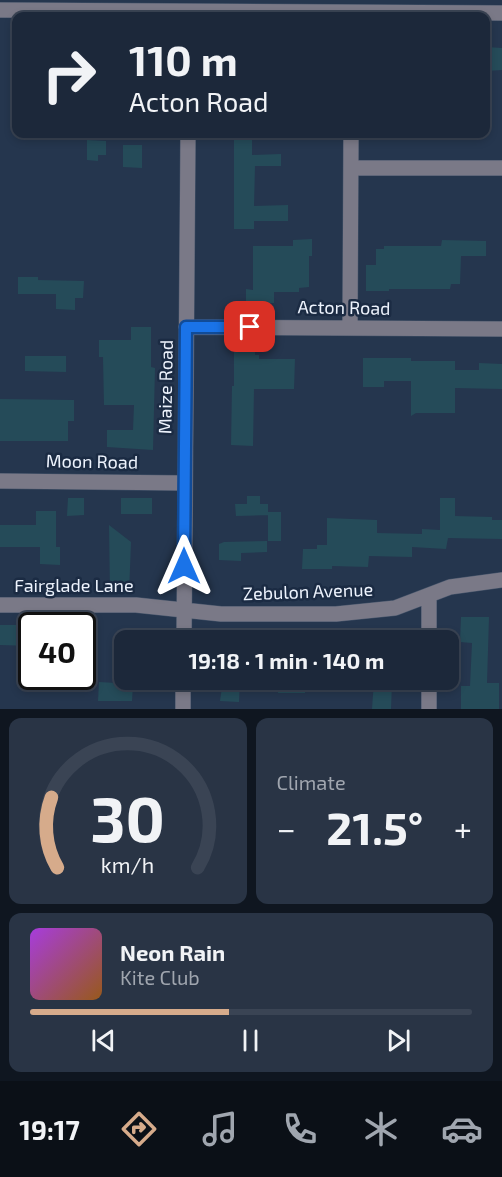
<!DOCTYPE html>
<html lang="en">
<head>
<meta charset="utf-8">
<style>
	body { margin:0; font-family:"Exo 2",sans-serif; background:#293445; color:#f1f3f6; height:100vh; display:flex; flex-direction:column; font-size:22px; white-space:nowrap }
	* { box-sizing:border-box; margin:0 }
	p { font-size:20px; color:#a0a6af }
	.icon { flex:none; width:33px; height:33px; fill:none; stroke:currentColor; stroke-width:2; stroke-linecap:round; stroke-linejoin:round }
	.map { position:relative; height:709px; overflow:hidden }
	.panel { display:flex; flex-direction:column; gap:9px; padding:9px; background:#0f1620; flex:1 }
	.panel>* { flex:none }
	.hud { position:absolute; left:12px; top:12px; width:478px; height:126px; border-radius:12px; box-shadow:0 3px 9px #0003,0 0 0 2px #3a4454; background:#1c283a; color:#f1f3f6; overflow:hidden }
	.speed { position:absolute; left:18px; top:612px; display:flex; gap:12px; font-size:30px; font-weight:700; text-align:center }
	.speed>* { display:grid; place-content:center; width:78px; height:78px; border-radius:50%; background:#1c283a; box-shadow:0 3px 9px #0003,0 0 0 2px #3a4454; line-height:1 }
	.speed .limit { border:3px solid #111; border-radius:9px; background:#fff; color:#111 }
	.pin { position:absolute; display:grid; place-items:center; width:51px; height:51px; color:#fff; margin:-26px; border-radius:12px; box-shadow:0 3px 9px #0006 }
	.me { position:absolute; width:66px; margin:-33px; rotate:0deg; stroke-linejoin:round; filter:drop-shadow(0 0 4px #0008) }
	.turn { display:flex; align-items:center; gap:21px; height:126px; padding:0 18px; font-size:27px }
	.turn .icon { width:78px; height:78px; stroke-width:2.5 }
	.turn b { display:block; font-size:42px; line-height:51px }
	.big { font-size:45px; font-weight:700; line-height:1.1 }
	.panel .tile { flex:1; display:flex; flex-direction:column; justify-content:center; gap:9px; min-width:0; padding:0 21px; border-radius:12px; background:#293445 }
	.panel .dial { align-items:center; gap:0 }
	.dial svg { height:156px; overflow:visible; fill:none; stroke:#3a4454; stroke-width:7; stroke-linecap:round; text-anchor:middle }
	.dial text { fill:#f1f3f6; stroke:none }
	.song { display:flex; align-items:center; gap:18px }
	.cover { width:72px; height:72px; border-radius:9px; background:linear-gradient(135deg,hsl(280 70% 55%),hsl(30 70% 35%)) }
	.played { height:6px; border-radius:3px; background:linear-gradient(90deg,#d6ab8b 45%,#3a4454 45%) }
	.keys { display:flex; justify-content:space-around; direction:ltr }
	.heat { display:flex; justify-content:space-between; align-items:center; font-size:33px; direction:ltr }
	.panel .tiles { flex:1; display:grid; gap:9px; grid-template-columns:1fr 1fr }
	.tile:last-child { grid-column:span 2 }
	.trip { position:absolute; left:114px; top:630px; width:345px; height:60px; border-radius:12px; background:#1c283a; box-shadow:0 3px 9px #0003,0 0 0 2px #3a4454; font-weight:700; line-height:60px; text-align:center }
	.menu { display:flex; height:96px; justify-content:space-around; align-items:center; background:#0b1017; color:#a0a6af }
	.menu .icon { width:42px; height:42px }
	.menu .selected { color:#d6ab8b }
	.menu b { font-size:27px; color:#f1f3f6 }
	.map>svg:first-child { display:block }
	.building { fill:#254b59 }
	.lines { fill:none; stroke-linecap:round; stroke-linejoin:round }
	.minor-casing { stroke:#45546a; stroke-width:16 }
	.minor { stroke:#7a7987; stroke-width:15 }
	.route-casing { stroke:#114b97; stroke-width:15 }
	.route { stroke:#1a73e8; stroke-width:10 }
	.labels { text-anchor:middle; stroke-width:5; stroke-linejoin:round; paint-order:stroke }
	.street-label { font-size:18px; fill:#edf3fd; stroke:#1b2b43 }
</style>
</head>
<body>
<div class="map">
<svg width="502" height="709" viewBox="0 0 502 709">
	<rect width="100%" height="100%" fill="#25364e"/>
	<path class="building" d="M486 47 502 48V70L486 71Z
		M234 134H252V155L281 154V166H255L254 206 288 205V221H254V229H234Z
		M87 140 106 141V155H98V161L87 160Z
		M123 145H142V168L123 167Z
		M312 239V256H309V287L299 288V292H274V303H246V289L253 290V246H293V240Z
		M442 240 486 241V256H461L460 284H451L450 289H389V291H366V265H376V249H384V246H441Z
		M18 277H38V280L84 281 83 298H75V310L56 309V294H18Z
		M131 327H151V367L155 368 153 450 107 447V430H133L134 405H104L103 357H99V340H131Z
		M234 350H255V355H259V359H295L294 389H254L253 446 231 445 232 386H234Z
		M25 356H66V372L25 371Z
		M363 358H411V361H455V370H479V363L502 364V389L455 388V413H416L411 416V381H384V387H363Z
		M0 399 74 400V421H68V441H0Z
		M247 496H260V504H268V515L236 516 235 504H247Z
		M68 498H84V515L67 516Z
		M121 498H152V514H121Z
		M440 498H455V516L492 517V520H502V539L448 538 446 549 412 547V557L369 556 368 567 332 566V569H302L303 549H317V545H327V518L377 520V533L422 534V529L440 530Z
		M36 511H56V547H60V565L40 564V547H0V525H36Z
		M268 512H281V541H268Z
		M109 525 131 542 129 594 110 593Z
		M267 541V552L241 553V561L219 560V544L224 542Z
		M461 617H489L487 683H499V709H461V686H470L472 643 460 642Z
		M0 625H32V646L0 645Z
		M68 676H83V690H68Z
		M223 680H240L239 702 220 701Z
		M279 680H305V693H278Z
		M374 680H390V683H392L391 709H372Z
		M99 682 133 684 132 701H98Z"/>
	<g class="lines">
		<defs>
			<path id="minor" d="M0 10 502 13
				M351 168H502
				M186 327 502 329
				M350 328 351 134
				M0 481 184 483
				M429 596V640
				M0 605H136L221 614H336L395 608 450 587 502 580
				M184 640 188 134
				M183 709V680
				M429 709V680"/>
		</defs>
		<use href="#minor" class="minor-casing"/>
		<use href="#minor" class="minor"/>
	</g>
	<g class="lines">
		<defs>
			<path id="route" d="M184 566 186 327H250"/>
		</defs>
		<use href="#route" class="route-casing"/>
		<use href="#route" class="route"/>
	</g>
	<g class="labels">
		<g class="street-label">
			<text transform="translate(344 308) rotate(1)" y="6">Acton Road</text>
			<text transform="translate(166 387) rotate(-89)" y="6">Maize Road</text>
			<text transform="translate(92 462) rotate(1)" y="6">Moon Road</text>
			<text x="74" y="592">Fairglade Lane</text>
			<text transform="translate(308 592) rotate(-2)" y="6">Zebulon Avenue</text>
		</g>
	</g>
</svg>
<div class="speed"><div class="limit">40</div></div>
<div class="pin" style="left:250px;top:327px;background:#d93025"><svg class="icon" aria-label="arrive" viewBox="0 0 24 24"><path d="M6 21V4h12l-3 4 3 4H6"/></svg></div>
<svg class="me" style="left:184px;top:566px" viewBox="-20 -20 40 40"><path d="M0-17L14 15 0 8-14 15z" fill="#1a73e8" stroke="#fff" stroke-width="4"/></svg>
<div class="trip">19:18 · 1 min · 140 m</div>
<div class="hud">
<div class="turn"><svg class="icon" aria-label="right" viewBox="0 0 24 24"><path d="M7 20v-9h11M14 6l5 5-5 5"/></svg><div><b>110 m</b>Acton Road</div></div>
</div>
</div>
<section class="panel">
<div class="tiles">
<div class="tile dial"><svg viewBox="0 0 100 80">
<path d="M14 69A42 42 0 1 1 86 69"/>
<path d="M14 69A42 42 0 0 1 11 33" stroke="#d6ab8b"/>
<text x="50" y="56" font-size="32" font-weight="700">30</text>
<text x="50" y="72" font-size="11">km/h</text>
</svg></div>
<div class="tile"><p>Climate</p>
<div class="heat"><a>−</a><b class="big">21.5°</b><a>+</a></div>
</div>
<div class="tile">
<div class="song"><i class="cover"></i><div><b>Neon Rain</b><p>Kite Club</p></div></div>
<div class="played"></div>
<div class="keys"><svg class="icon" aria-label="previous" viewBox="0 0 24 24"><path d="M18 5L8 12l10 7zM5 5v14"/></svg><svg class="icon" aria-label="pause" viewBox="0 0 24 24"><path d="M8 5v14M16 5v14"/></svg><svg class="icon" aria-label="next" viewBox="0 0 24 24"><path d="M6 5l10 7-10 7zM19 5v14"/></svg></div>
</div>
</div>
</section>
<nav class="menu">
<b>19:17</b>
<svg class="icon selected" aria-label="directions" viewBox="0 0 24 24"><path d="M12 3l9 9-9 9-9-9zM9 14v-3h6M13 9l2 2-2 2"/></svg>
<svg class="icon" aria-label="music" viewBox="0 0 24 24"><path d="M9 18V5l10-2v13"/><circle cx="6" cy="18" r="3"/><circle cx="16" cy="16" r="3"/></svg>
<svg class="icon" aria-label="phone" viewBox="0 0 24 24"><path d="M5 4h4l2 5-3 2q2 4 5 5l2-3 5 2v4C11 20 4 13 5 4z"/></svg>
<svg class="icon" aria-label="climate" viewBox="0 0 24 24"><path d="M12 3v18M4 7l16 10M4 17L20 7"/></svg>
<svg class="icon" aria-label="car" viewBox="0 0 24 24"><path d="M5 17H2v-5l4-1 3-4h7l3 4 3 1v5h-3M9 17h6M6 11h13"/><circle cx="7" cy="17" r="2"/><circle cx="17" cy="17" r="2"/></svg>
</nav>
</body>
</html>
